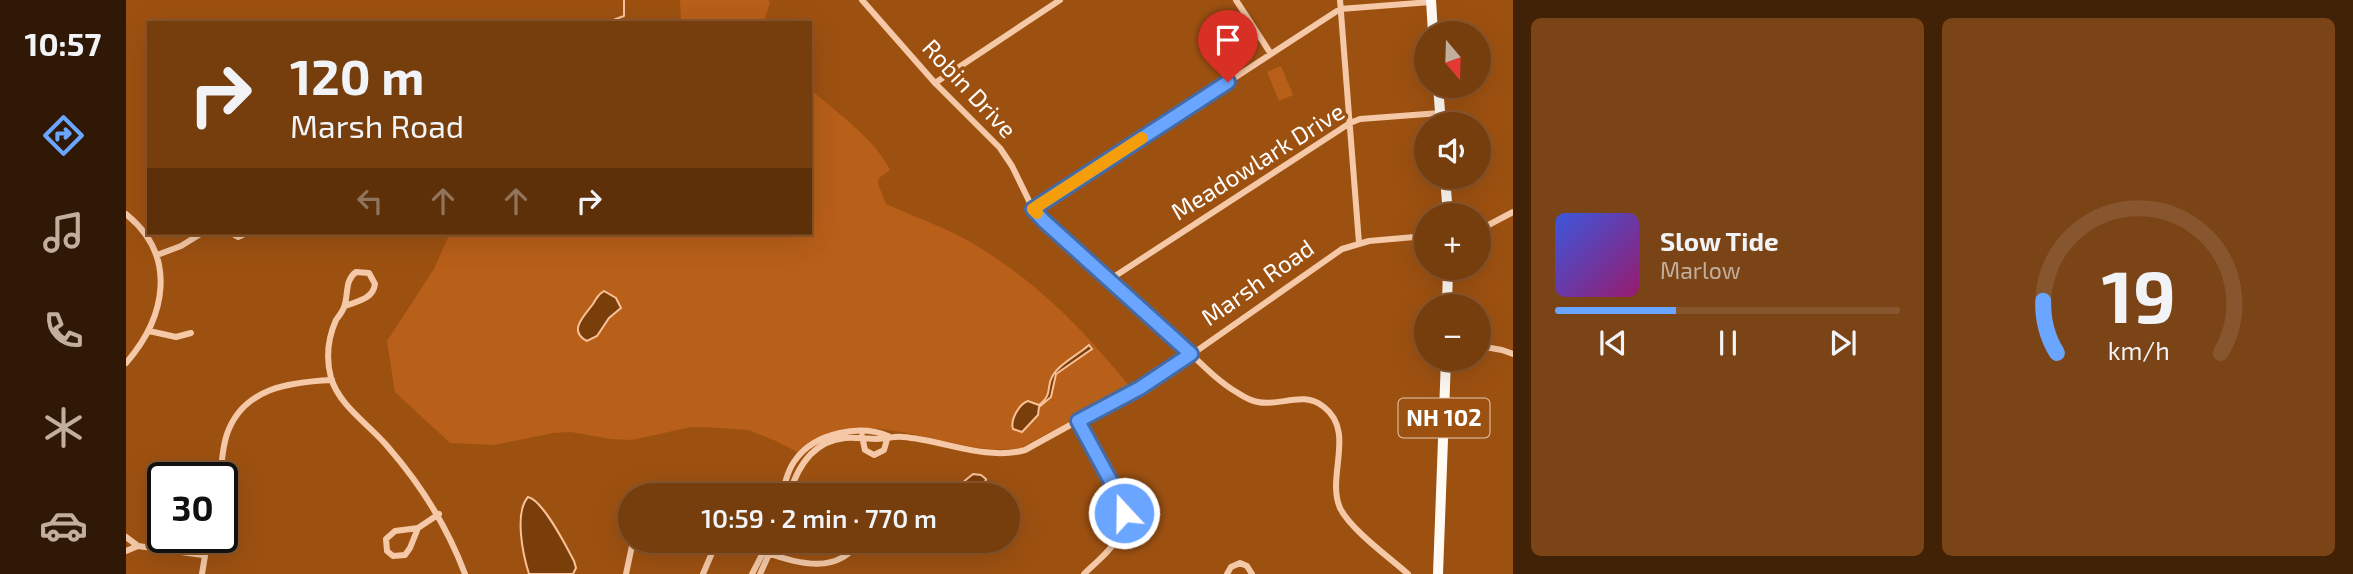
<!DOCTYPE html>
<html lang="en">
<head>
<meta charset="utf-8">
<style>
	body { margin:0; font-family:"Exo 2",sans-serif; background:#7b4416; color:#f1f3f6; height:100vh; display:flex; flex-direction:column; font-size:26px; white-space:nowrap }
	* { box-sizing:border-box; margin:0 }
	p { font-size:23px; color:#c2ae9d }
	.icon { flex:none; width:38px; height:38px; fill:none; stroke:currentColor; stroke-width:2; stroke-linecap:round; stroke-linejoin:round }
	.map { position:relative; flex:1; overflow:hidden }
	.drawer { display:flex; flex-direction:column; gap:18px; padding:18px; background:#412207; width:840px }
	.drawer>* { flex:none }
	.banner { position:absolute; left:21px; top:21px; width:665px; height:214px; border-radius:0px; box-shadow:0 7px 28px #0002,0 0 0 2px #87562e; background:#763d0d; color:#f1f3f6; overflow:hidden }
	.needle { width:46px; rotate:161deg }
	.controls { position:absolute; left:1288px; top:21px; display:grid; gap:14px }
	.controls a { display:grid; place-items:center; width:77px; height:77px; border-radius:50%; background:#763d0d; box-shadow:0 7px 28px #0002,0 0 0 2px #87562e; font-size:35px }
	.speed { position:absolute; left:21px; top:462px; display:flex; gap:14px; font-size:35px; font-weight:700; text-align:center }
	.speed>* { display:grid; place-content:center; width:91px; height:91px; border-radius:50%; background:#763d0d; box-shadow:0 7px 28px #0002,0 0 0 2px #87562e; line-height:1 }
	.speed .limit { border:4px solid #111; border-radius:10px; background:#fff; color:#111 }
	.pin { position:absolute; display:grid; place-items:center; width:60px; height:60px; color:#fff; margin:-72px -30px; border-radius:50% 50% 50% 0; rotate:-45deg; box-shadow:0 0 7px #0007 }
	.pin .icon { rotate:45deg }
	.me { position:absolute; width:77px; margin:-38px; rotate:339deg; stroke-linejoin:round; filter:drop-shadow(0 0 5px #0008) }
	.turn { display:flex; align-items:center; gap:24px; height:147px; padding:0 28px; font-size:32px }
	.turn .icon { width:91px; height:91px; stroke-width:2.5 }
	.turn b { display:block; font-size:49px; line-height:60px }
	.lanes { display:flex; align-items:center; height:66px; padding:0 28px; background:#0003; justify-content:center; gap:35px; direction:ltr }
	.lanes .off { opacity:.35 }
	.drawer .card { flex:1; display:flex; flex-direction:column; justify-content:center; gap:10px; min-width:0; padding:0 24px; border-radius:10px; background:#7b4416 }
	.drawer .dial { align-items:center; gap:0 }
	.dial svg { height:182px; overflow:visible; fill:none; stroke:#87562e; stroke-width:7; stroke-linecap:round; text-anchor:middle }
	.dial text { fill:#f1f3f6; stroke:none }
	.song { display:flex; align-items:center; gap:21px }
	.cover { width:84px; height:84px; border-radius:10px; background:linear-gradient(135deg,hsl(230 70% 55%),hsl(320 70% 35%)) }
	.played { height:7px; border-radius:4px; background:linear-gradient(90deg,#6aa5ff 35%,#87562e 35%) }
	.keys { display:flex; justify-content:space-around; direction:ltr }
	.drawer .tiles { flex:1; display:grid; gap:18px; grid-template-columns:repeat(2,1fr) }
	.trip { position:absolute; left:492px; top:483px; width:402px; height:70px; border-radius:35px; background:#763d0d; box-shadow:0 7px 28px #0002,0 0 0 2px #87562e; font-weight:600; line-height:70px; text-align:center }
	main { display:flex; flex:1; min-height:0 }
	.dock { display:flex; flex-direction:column; width:126px; justify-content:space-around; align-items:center; background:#2f1805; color:#c2ae9d }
	.dock .icon { width:49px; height:49px }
	.dock .on { color:#6aa5ff }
	.dock b { font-size:32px; color:#f1f3f6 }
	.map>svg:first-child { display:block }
	.green { fill:#b85f19 }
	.water { fill:#793e0a; stroke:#f8c198; stroke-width:2 }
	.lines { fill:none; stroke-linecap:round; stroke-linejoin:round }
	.stream { stroke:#f8c198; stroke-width:2 }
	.minor { stroke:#f5c9a7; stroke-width:6 }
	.primary { stroke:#fffaf4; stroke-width:10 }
	.route-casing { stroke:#456ba6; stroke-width:18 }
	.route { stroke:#6aa5ff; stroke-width:12 }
	.slow { stroke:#f59e0b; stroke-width:12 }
	.labels { text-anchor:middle; stroke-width:7; stroke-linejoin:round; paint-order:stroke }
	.shield { fill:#9d5111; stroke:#e2cbb8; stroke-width:2 }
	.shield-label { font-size:23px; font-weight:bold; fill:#fff }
	.street-label { font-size:24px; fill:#fff; stroke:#9d5111 }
</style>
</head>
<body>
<main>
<nav class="dock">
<b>10:57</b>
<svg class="icon on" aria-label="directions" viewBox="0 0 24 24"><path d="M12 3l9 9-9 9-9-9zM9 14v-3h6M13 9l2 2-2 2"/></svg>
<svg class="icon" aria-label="music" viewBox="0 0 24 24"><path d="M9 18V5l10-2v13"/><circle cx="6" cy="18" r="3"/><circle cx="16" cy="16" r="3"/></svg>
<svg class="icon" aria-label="phone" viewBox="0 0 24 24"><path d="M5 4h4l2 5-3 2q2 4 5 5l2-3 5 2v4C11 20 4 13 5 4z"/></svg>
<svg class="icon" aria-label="climate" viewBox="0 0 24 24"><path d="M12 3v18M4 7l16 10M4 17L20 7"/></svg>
<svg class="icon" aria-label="car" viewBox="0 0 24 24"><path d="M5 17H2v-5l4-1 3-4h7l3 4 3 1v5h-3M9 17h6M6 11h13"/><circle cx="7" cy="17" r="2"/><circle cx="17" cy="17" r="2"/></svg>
</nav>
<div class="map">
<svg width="1387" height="574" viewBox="0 0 1387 574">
	<rect width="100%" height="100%" fill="#9d5111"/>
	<path class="green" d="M554 0H642L644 2 638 23H555Z
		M1155 66 1167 95 1153 101 1141 72Z
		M684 89C709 111 750 140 764 170L753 178 752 184 760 204C789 217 821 228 848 244 916 286 956 329 1006 389L894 448C825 460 731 394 671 452L650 441 622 430 580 427H565L506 440 485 439 445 432 427 433 368 445 324 443 269 392 261 341 308 269 324 233H684Z"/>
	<path class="water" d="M478 291 490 298 495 308 483 318 471 336 461 341C441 331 459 315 467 304 471 298 471 295 478 291Z
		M963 345 966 349 930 374 925 397 913 407 912 415 896 432 887 429C884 420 893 404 902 401L913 405C928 393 919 388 927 375 934 363 952 355 963 345Z
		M847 474 855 475 860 479 856 492 851 495H831L836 483Z
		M402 497C417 500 440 546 448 561L450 568 447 574H403C397 555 388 513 402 497Z"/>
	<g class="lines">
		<path class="stream" d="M479 23 498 16V0"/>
		<path class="minor" d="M736 0 809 83 874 148 886 166 907 209 918 221C961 260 1005 299 1048 338 1068 356 1089 380 1112 393 1118 397 1125 401 1132 402 1154 407 1177 390 1198 407 1230 432 1200 476 1214 508 1224 529 1264 558 1282 574
			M1110 0 1145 54
			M1214 0 1233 243
			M809 83 934 0
			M907 209 1214 9 1305 2
			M0 214C52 256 40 317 0 363
			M1353 230 1387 212
			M105 233 112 237 121 233
			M31 255 55 246 76 233
			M983 280 1224 123 1234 119 1314 113
			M219 306C232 301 247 299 249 284L243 273 230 272C218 281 223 294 218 307 217 311 213 316 210 320 202 338 200 359 205 378 214 407 243 424 262 447 296 486 321 526 339 574
			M23 331 50 337 65 333
			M1353 346 1376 350 1387 354
			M952 421C968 451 1010 504 992 537 985 551 969 563 958 574
			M736 436 739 450 748 455 758 450 762 436
			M94 478C96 464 96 448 101 434 117 388 163 382 206 380
			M504 495 509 490 516 488 525 495
			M595 495 603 491 612 495
			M656 495C659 483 662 469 670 459 689 433 734 424 762 436
			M663 495C671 468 687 441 719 438 729 437 740 439 751 439 760 439 768 436 777 437 817 440 859 461 899 450L1042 371 1216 249 1243 241 1300 236
			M292 528 284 548 279 555 267 556 261 551 260 539 269 531 292 528 313 514
			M0 537 12 546 77 555
			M0 551 12 546
			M639 552C674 565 713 574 733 541
			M76 574 82 537
			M500 574 507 541
			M577 574 591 541
			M626 574 643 541
			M634 574 649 541
			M1101 574 1105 567 1114 563 1121 566 1126 574"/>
		<path class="primary" d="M1305 0 1307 33
			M1312 86 1315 124
			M1319 177 1322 215
			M1321 306 1322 268
			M1312 574 1320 359"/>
	</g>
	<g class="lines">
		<defs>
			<path id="route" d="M998 513 990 491 952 421 1014 388 1065 354 918 221 907 209 1102 82"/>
		</defs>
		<use href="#route" class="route-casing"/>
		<use href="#route" class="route"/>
		<path class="slow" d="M911 213 907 209 1016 138"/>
	</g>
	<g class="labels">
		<rect class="shield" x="1272.5" y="398.5" width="91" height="39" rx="5"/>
		<g class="shield-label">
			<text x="1318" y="426">NH 102</text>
		</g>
		<g class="street-label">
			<text transform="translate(843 89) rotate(47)" y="8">Robin Drive</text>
			<text transform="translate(1132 162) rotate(-32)" y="8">Meadowlark Drive</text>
			<text transform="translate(1132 283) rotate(-35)" y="8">Marsh Road</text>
		</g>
	</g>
</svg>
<div class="controls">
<a><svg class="needle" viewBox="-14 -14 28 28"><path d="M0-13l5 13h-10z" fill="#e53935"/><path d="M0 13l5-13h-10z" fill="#c2ae9d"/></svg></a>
<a><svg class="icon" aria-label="sound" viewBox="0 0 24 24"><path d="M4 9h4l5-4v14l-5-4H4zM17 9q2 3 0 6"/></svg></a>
<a>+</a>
<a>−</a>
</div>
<div class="speed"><div class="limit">30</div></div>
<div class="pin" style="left:1102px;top:82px;background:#d93025"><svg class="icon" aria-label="arrive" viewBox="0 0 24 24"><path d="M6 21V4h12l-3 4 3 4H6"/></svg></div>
<svg class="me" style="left:998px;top:513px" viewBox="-20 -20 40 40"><circle r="17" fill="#6aa5ff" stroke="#fff" stroke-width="3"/><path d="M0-11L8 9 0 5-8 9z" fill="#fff"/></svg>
<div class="trip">10:59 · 2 min · 770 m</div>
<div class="banner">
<div class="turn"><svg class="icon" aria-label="right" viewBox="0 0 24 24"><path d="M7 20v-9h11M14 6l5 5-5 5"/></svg><div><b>120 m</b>Marsh Road</div></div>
<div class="lanes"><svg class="icon off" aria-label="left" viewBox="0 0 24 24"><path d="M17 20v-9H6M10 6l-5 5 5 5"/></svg><svg class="icon off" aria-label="ahead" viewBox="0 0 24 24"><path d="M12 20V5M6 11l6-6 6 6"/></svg><svg class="icon off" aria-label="ahead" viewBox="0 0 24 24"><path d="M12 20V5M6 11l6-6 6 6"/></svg><svg class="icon" aria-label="right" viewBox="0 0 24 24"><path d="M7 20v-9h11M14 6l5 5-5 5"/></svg></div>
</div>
</div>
<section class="drawer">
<div class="tiles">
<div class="card">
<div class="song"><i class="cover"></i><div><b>Slow Tide</b><p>Marlow</p></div></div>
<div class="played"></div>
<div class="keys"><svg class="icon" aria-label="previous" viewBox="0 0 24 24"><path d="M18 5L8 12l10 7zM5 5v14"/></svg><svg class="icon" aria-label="pause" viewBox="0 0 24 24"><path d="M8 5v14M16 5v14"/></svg><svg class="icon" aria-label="next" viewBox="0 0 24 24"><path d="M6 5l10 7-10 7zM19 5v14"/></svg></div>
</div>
<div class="card dial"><svg viewBox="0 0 100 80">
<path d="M14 69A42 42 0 1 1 86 69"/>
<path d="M14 69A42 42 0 0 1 8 46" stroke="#6aa5ff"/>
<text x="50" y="56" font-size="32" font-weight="700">19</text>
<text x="50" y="72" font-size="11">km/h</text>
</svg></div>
</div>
</section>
</main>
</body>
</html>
